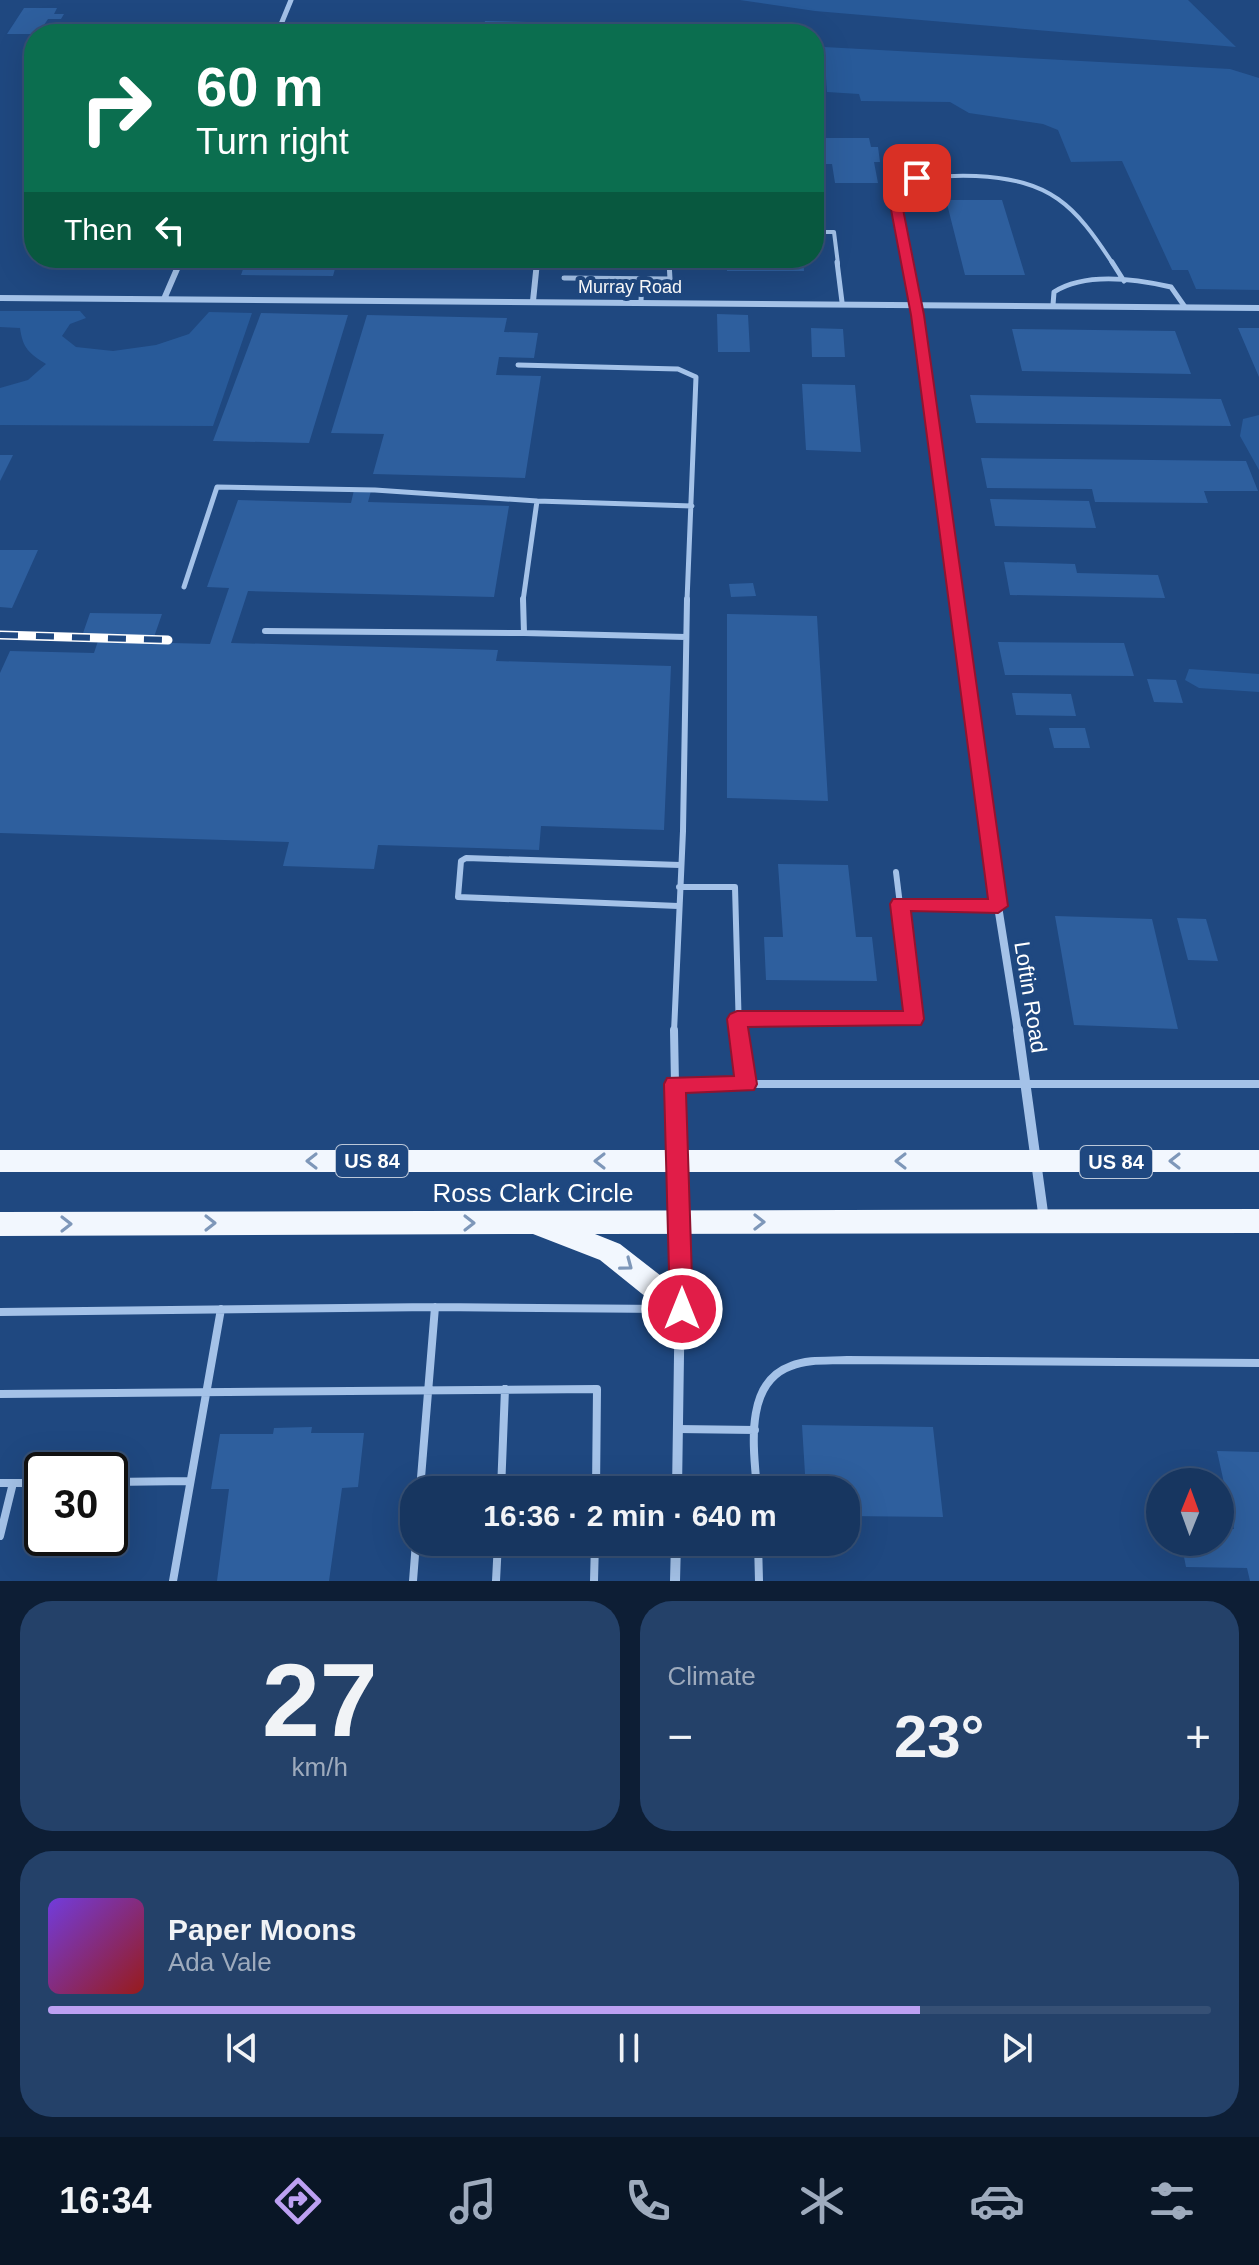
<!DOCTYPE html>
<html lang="en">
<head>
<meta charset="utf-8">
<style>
	body { margin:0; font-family:Arial,sans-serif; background:#244169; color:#f1f3f6; height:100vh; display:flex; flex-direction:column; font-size:30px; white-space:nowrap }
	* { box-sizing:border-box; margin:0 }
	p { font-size:26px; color:#9eabbd }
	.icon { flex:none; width:44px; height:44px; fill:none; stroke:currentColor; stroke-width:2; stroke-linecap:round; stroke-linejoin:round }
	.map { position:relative; height:1581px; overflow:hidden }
	.drawer { display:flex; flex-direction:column; gap:20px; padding:20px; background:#0d1e35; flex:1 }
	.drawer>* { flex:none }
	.guide { position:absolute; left:24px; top:24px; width:800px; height:244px; border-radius:32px; box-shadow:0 8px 32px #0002,0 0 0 2px #365075; background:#0b6e4f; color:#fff; overflow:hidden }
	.needle { width:52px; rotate:1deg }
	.fabs { position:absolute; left:1146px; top:1468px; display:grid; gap:16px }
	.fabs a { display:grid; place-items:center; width:88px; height:88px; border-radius:50%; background:#173660; box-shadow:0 8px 32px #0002,0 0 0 2px #365075; font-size:40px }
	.speed { position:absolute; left:24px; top:1452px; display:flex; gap:16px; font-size:40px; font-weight:700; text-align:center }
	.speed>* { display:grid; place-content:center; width:104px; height:104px; border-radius:50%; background:#173660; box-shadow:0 8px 32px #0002,0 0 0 2px #365075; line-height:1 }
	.speed .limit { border:4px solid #111; border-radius:12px; background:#fff; color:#111 }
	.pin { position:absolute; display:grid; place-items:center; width:68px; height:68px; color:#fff; margin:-34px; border-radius:16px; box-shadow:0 4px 12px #0006 }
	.me { position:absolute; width:88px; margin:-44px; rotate:0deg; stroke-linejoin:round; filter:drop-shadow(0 0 6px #0008) }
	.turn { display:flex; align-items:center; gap:28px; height:168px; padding:0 40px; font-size:36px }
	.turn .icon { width:104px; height:104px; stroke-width:2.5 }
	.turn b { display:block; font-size:56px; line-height:68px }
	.then { display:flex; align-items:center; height:76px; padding:0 40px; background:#0003; gap:16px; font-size:30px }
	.big { font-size:60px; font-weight:800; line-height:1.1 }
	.drawer .widget { flex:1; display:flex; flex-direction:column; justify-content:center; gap:12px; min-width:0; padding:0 28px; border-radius:32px; background:#244169 }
	.drawer .dial { align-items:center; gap:0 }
	.dial b { font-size:104px; line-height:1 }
	.song { display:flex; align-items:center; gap:24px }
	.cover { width:96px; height:96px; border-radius:12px; background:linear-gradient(135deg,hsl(260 70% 55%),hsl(0 70% 35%)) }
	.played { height:8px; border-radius:4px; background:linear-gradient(90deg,#bca0f2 75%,#365075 75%) }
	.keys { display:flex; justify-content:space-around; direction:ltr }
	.heat { display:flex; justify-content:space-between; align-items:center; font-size:44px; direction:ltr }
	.drawer .tiles { flex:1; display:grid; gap:20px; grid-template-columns:1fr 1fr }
	.widget:last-child { grid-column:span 2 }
	.trip { position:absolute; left:400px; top:1476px; width:460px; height:80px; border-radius:32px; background:#173660; box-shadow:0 8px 32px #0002,0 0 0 2px #365075; font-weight:800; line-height:80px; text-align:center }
	.tabs { display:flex; height:128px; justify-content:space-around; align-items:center; background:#091626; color:#9eabbd }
	.tabs .icon { width:56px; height:56px }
	.tabs .current { color:#bca0f2 }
	.tabs b { font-size:36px; color:#f1f3f6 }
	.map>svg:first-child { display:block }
	.green { fill:#285a99 }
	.building { fill:#2e5f9e }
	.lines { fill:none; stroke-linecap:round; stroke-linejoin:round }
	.service-far3 { stroke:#a4c2e8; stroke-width:4 }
	.service-far2 { stroke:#a4c2e8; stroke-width:5 }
	.service-far1 { stroke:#a4c2e8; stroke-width:6 }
	.service { stroke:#a4c2e8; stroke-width:8 }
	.minor-far3 { stroke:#a4c2e8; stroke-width:5 }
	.minor-far2 { stroke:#a4c2e8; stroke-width:6 }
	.minor-far1 { stroke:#a4c2e8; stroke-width:8 }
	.minor { stroke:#a4c2e8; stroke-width:10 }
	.trunk { fill:#f2f7fe; fill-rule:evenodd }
	.rail-casing { stroke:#fff; stroke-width:9 }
	.rail { stroke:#1f4880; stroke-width:6; stroke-dasharray:18; stroke-linecap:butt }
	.oneway { stroke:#7e97b9 }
	.route { fill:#e11d48; stroke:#92132f; stroke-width:2 }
	.labels { text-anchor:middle; stroke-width:8; stroke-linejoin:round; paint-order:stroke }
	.far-street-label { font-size:18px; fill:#fff; stroke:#1f4880 }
	.shield { fill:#1f4880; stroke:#bcc8d9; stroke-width:2 }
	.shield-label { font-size:20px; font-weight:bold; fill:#fff }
	.street-label { font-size:22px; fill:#fff; stroke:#1f4880 }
	.near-street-label { font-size:26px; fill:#fff; stroke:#1f4880 }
</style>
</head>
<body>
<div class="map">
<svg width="1259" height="1581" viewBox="0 0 1259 1581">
	<rect width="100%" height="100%" fill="#1f4880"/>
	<path class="green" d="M740 0H1188L1236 47 815 11Z
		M824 47 1230 69 1259 78V290L1196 289 1188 270H1172L1122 161 1071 162 1058 130 1043 124 969 113 950 102 861 101 859 94 827 92Z
		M0 311H80L86 318 70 324 62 336 76 347 113 351 156 345 189 334 209 312 252 313 213 426 0 425V388L28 380 46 364C29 353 23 349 20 328L0 327Z
		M1259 415V470L1240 436 1243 419Z
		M1189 669 1259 674V692L1199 688 1185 680Z"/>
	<path class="building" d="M24 8H57L54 14H64L61 19H48L38 34H7Z
		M485 21 528 22 526 34 482 33Z
		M814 138H869L871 147H878L880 162H874L878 183H835L832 164H814Z
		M946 200H1002L1025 275H965Z
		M247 258H338L333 276 241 275Z
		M370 258H428L426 268H367Z
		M561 258H620V266H560Z
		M726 258H803L804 271H727Z
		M261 313 348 315 309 443 213 441Z
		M717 314 748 315 750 352H718Z
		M367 315 507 318 504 332 538 333 534 358 499 357 496 375 541 376 525 478 373 474 384 434 331 433Z
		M811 328 843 329 845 357H812Z
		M1238 328H1259V377Z
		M1012 329 1175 331 1191 374 1022 371Z
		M802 384 855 385 861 452 806 450Z
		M970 395 1221 399 1231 426 976 423Z
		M0 455H13L0 481Z
		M981 458 1246 461 1258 491H1204L1208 503 1095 502 1092 489 987 488Z
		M354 490 371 491 368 502 509 506 494 597 248 591 231 643 498 650 496 661 671 666 664 830 541 826 539 850 378 845 374 869 283 866 289 842 0 833V673L10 651 94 653 98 641 210 644 229 588 207 587 238 500 351 503Z
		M990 499 1089 501 1096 528 995 526Z
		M0 550H38L12 608 0 607Z
		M1004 562 1075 564 1077 573 1158 575 1165 598 1010 595Z
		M753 583 756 596 731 597 729 584Z
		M90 613 162 614 154 637 82 636Z
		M727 614 817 616 828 801 727 798Z
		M998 642 1124 643 1134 676 1005 675Z
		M1147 679 1176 680 1183 703 1154 702Z
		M1012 693 1071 694 1076 716 1016 715Z
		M1049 728H1085L1090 748H1054Z
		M778 864 848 865 856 937H872L877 981 766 980 764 937H783Z
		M1055 916 1152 919 1178 1029 1074 1025Z
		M1177 918 1206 919 1218 961 1188 960Z
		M802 1425 933 1427 943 1517 846 1516V1490H806Z
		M312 1427 311 1433H364L358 1487 342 1488 329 1581H217L229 1489H211L220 1434H273L274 1428Z
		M1217 1451 1259 1452V1581H1250L1247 1568 1186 1567 1181 1542H1220V1529H1234Z"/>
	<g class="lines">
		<path class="service-far3" d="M814 232H834L838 264
			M669 258V264
			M906 264C899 237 888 210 903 184 927 176 951 175 976 176 1051 180 1074 204 1113 264"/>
		<path class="service-far2" d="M837 262 842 302
			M905 262 915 303
			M1112 262 1124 281
			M564 278 670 279 669 262
			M641 301 642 279
			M1053 305 1054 292C1085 272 1136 279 1171 287L1185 307
			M518 365 678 369 696 377 687 601
			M184 587 217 487 375 490 537 501
			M523 601 537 501 692 506"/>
		<path class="service-far1" d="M523 599 524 633 686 637
			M265 631 524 633
			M679 887H735L739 1032
			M900 904 998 906
			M678 906 458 897 461 861 466 858 680 865
			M737 1019H914L896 872
			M674 1032 683 831 687 599"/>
		<path class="service" d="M674 1030 675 1084H1259
			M738 1030 746 1084
			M0 1312 435 1307 666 1309
			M0 1394 597 1389 596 1490
			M678 1429 755 1430
			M110 1482 190 1481
			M0 1483H42
			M420 1490 435 1307
			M501 1490 505 1389
			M757 1490C754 1451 743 1383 791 1366 808 1359 828 1361 847 1360L1259 1363
			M0 1536 13 1483
			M758 1542 759 1581
			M173 1581 221 1309
			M413 1581 416 1542
			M496 1581 498 1542
			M594 1581 595 1542"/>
		<path class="minor-far3" d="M277 34 291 0
			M179 264 182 258
			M536 264 537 258"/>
		<path class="minor-far2" d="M0 298 1259 308
			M164 299 180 262
			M533 301 537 262
			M915 303 955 601"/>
		<path class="minor-far1" d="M955 599 987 837 1018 1032"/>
		<path class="minor" d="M1018 1030 1044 1220
			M675 1084 681 1222 677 1490
			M675 1581 676 1542"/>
		<path class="trunk" d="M0 1150H1259V1172H0Z
			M1259 1209V1233L595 1234 620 1244 692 1300 696 1309 692 1318 682 1322 672 1318 600 1260 533 1234 0 1236V1212Z"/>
		<defs>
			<path id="rail" d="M0 635 168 640"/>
		</defs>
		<use href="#rail" class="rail-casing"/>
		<use href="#rail" class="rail"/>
	</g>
	<defs><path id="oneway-chevron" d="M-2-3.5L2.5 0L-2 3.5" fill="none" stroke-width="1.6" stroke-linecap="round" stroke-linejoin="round" transform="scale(2)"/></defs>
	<g class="oneway">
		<use href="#oneway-chevron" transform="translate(312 1161) rotate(-180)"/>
		<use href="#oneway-chevron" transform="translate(600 1161) rotate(-180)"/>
		<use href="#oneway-chevron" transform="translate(901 1161) rotate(-180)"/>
		<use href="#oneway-chevron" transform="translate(1175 1161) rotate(180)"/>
		<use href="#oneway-chevron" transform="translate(759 1222)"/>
		<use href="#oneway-chevron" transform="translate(210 1223)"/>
		<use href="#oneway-chevron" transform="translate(469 1223)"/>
		<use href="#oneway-chevron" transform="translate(66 1224)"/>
		<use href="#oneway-chevron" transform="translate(627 1265) rotate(37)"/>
	</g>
	<path class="route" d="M917 175 923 178 908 187 901 199 924 315 1008 906 998 913 911 911 924 1019 921 1025 748 1027 757 1084 754 1090 686 1093 693 1309 690 1316 682 1319 673 1316 670 1309 664 1084 667 1078 734 1076 727 1019 730 1014 737 1011H903L890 904 893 899H988L911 315 889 199 899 182Z"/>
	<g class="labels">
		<g class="far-street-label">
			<text x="630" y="293">Murray Road</text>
		</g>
		<g class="shield">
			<rect x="336" y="1145" width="72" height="32" rx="6"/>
			<rect x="1080" y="1146" width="72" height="32" rx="6"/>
		</g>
		<g class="shield-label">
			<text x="372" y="1168">US 84</text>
			<text x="1116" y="1169">US 84</text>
		</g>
		<g class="street-label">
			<text transform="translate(1031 997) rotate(81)" y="8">Loftin Road</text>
		</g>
		<g class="near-street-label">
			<text x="533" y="1202">Ross Clark Circle</text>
		</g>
	</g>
</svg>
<div class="fabs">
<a><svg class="needle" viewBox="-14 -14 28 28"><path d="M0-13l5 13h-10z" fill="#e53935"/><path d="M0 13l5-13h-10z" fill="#9eabbd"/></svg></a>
</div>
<div class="speed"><div class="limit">30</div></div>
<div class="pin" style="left:917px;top:178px;background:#d93025"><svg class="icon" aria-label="arrive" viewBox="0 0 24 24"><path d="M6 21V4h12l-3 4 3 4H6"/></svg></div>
<svg class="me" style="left:682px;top:1309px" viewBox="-20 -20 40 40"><circle r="17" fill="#e11d48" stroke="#fff" stroke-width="3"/><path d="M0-11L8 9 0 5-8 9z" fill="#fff"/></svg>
<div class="trip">16:36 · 2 min · 640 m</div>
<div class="guide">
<div class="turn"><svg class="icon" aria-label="right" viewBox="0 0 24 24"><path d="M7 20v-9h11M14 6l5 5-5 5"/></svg><div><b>60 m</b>Turn right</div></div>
<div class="then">Then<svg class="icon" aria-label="left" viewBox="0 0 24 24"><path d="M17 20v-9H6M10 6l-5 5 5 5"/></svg></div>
</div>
</div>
<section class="drawer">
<div class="tiles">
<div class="widget dial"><b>27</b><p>km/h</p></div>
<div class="widget"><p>Climate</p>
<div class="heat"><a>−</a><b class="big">23°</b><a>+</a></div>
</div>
<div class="widget">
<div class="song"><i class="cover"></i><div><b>Paper Moons</b><p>Ada Vale</p></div></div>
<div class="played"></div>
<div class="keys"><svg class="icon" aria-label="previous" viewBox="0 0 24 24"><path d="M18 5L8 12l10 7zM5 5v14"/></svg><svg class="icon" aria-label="pause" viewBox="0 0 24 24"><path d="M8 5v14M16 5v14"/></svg><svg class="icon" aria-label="next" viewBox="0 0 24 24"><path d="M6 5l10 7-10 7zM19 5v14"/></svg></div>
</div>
</div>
</section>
<nav class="tabs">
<b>16:34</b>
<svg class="icon current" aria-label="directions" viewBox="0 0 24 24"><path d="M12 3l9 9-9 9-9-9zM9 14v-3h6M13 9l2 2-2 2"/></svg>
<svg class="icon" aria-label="music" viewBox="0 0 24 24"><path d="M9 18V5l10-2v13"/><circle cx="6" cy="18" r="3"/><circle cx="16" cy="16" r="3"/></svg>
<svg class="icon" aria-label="phone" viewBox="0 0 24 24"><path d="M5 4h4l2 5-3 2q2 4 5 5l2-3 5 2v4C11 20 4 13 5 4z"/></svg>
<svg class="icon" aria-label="climate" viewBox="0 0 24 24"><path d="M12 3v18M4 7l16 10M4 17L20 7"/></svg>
<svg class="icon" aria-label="car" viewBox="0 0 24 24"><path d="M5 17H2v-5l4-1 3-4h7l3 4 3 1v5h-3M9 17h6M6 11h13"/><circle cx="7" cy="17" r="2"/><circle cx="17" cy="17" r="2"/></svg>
<svg class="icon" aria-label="filters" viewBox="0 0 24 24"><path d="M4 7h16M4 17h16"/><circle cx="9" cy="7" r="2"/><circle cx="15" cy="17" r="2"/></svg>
</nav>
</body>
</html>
